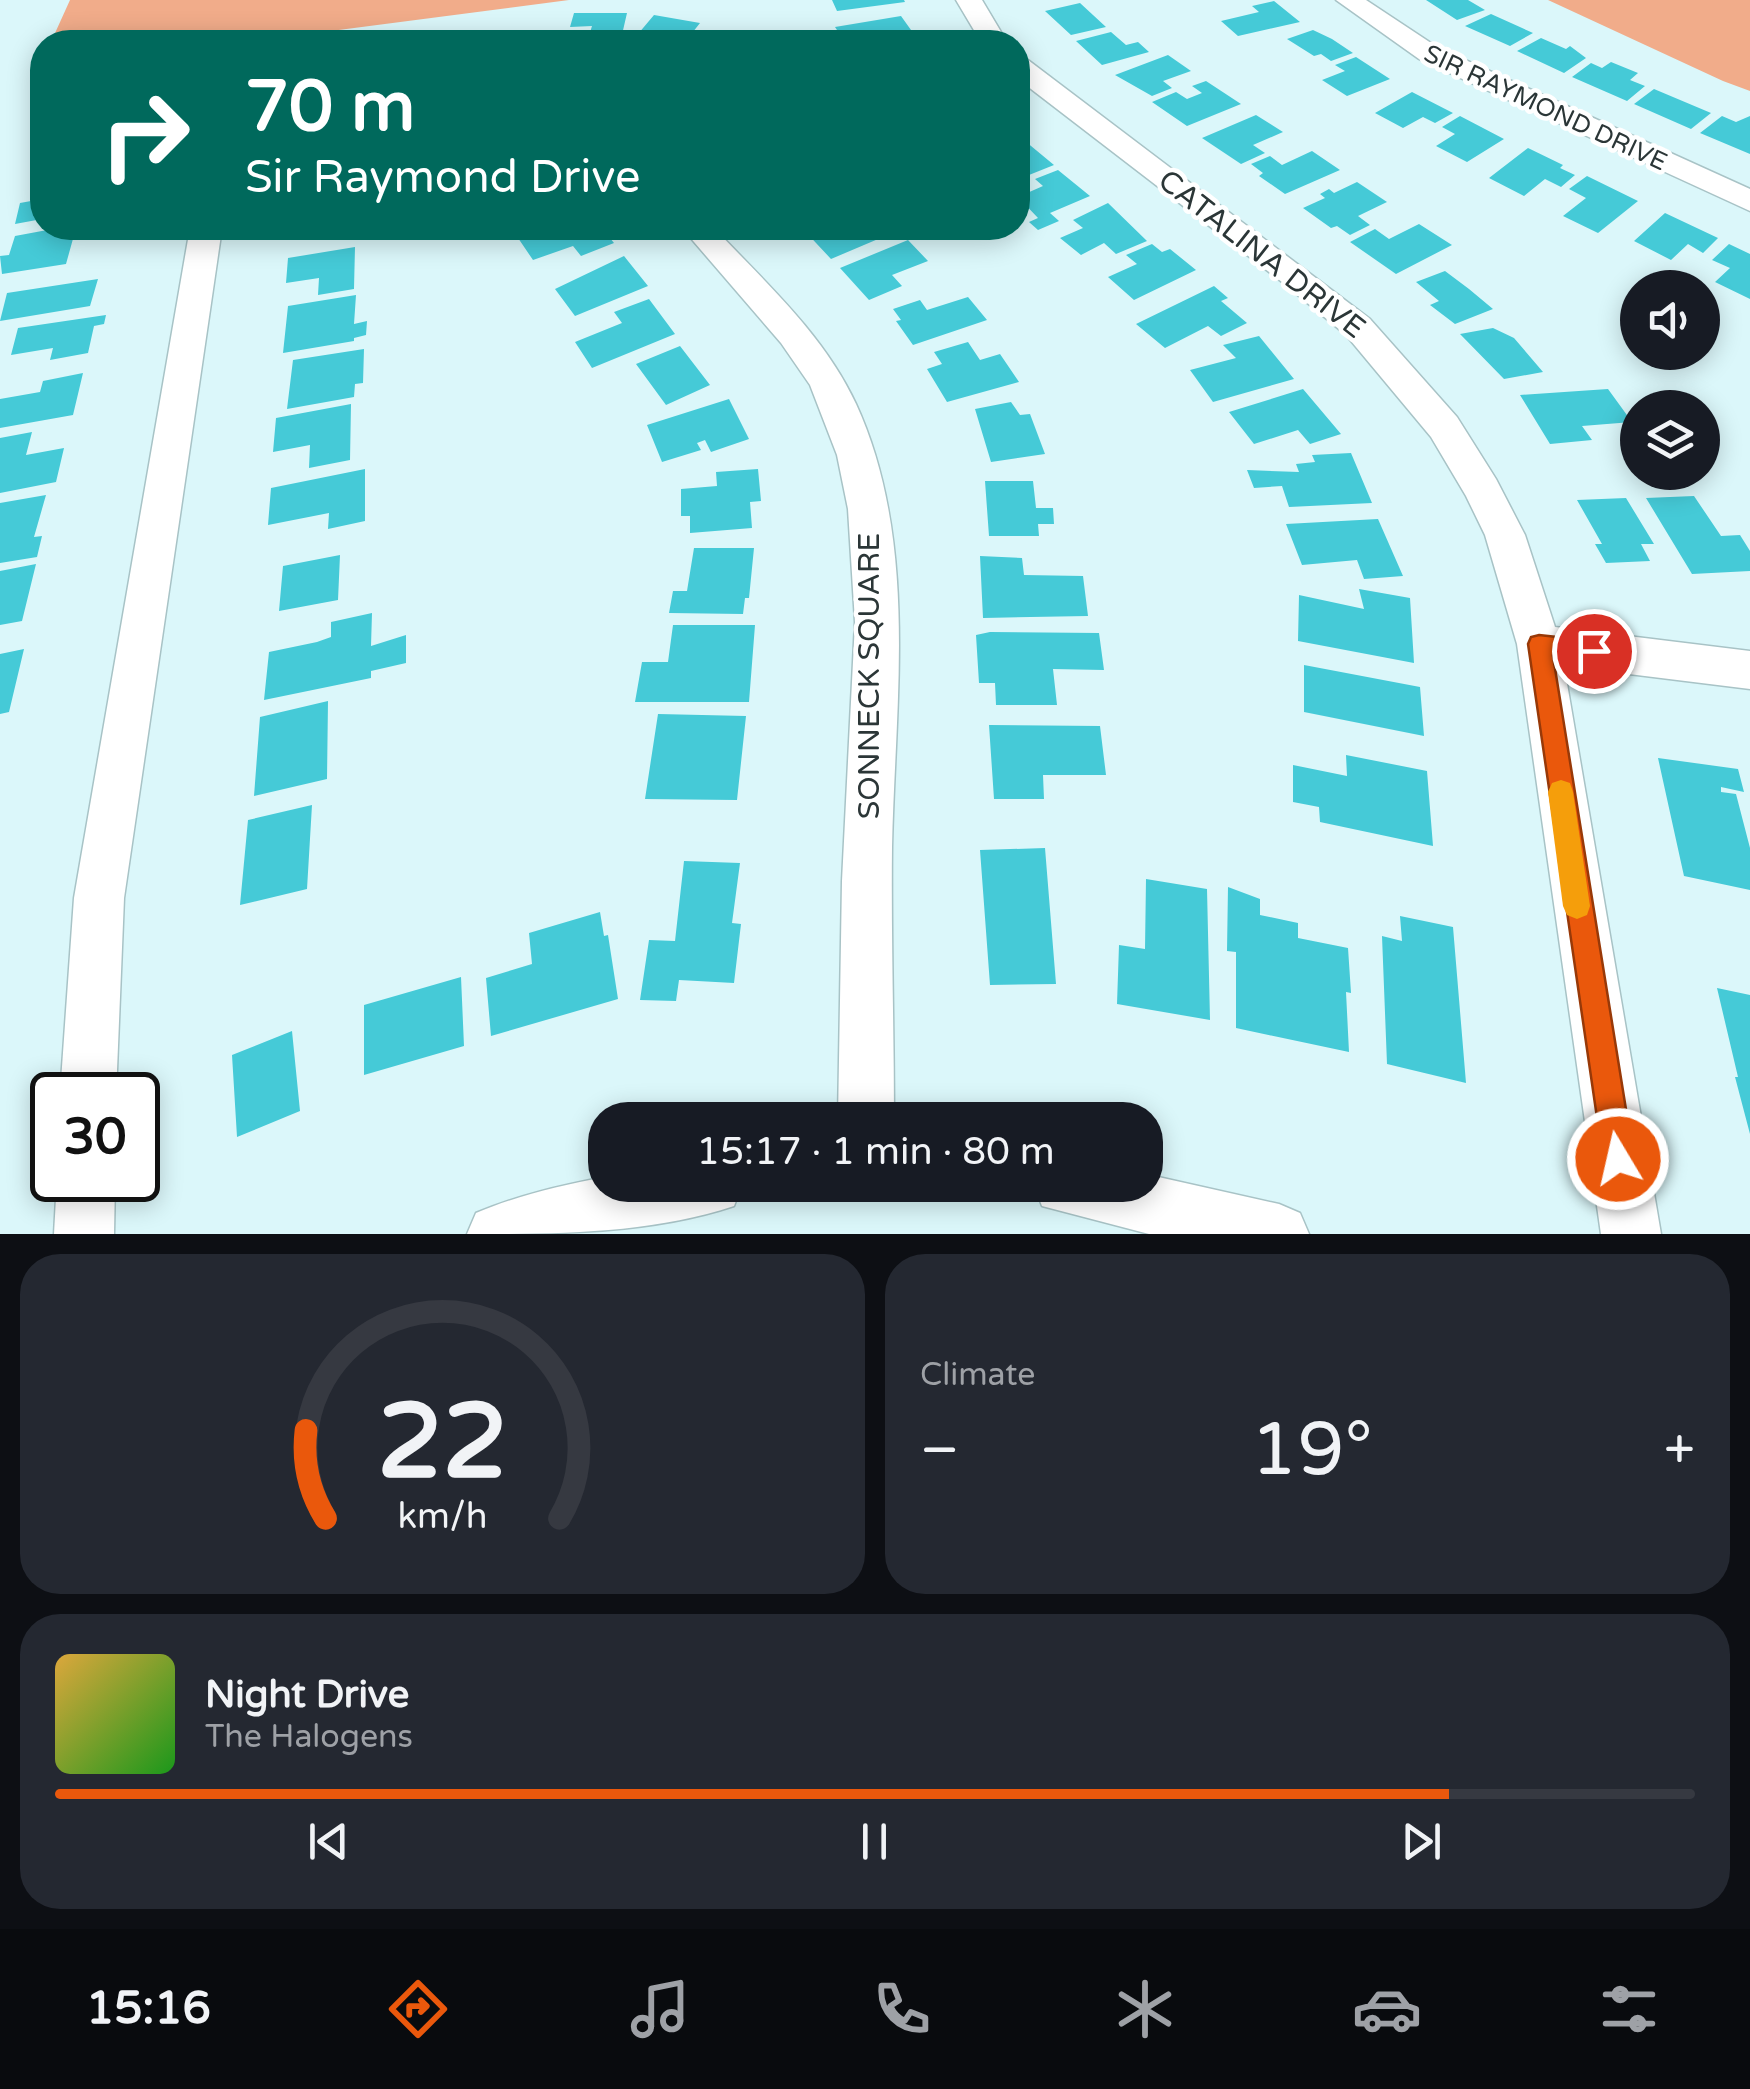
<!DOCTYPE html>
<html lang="en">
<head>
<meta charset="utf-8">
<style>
	body { margin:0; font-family:"Varela Round",sans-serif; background:#242831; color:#f1f3f6; height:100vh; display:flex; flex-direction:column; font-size:38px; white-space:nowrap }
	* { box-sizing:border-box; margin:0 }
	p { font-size:32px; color:#9ea1a6 }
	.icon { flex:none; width:55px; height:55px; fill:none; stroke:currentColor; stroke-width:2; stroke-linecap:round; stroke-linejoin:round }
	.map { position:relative; height:1234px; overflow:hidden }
	.side { display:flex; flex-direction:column; gap:20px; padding:20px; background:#0d0f14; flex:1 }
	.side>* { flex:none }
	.banner { position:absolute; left:30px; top:30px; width:1000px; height:210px; border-radius:40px; box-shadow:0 5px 25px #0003; background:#00695c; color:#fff; overflow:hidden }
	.tools { position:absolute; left:1620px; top:270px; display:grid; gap:20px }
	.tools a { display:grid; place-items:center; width:100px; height:100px; border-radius:50%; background:#171b24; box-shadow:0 5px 25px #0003; font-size:50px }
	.speed { position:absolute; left:30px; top:1072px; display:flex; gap:20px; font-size:50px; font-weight:700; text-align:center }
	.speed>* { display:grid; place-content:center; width:130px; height:130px; border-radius:50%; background:#171b24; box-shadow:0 5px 25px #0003; line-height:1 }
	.speed .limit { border:5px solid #111; border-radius:15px; background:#fff; color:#111 }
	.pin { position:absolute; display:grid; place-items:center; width:85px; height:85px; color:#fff; margin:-42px; border:5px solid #fff; border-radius:50%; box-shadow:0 2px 10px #0007 }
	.me { position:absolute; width:110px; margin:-55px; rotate:351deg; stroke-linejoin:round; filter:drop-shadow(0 0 8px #0008) }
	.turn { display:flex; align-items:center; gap:35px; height:210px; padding:0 50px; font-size:45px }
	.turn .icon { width:130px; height:130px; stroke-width:2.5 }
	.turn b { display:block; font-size:70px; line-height:85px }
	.big { font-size:75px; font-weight:600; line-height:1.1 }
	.side .widget { flex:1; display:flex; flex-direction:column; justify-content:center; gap:15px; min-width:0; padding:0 35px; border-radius:40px; background:#242831 }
	.side .dial { align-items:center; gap:0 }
	.dial svg { height:260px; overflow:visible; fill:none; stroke:#363941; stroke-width:7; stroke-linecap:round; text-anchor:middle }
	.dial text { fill:#f1f3f6; stroke:none }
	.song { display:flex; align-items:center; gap:30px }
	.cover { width:120px; height:120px; border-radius:15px; background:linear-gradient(135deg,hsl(40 70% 55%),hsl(120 70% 35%)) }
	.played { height:10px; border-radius:5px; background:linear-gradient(90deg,#ea580c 85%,#363941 85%) }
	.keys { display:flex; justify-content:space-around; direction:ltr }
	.heat { display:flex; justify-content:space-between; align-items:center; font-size:55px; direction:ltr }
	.side .tiles { flex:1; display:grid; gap:20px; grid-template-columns:1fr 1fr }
	.widget:last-child { grid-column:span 2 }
	.trip { position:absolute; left:588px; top:1102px; width:575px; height:100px; border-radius:40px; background:#171b24; box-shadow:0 5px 25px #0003; font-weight:600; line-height:100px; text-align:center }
	.tab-bar { display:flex; height:160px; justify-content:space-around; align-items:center; background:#090b0e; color:#9ea1a6 }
	.tab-bar .icon { width:70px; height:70px }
	.tab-bar .selected { color:#ea580c }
	.tab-bar b { font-size:45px; color:#f1f3f6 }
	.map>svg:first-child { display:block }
	.green { fill:#f1ac8a }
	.building { fill:#45cad7 }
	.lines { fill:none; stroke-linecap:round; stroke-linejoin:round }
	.street-casing { stroke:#a8c3c6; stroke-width:3 }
	.street { fill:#fff; fill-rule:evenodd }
	.route { fill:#ea580c; stroke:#983908; stroke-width:2.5 }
	.slow { fill:#f59e0b }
	.labels { text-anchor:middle; stroke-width:9; stroke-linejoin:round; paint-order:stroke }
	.far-street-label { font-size:25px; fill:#2b3637; stroke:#fff }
	.street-label { font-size:30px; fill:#2b3637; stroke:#fff }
</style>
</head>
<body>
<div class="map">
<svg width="1750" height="1234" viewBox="0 0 1750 1234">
	<rect width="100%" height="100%" fill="#dbf7fa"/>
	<path class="green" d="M70 0H569L246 42H51Z
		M1548 0H1750V91L1723 81Z"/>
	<path class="building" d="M832 0H904L905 2 837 11Z
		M1426 0H1468L1485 10 1457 20Z
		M1274 1 1300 22 1238 36 1221 21 1259 12 1252 6Z
		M1080 3 1106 27 1071 35 1045 11Z
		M574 13H627L621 39H588L592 26 570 27Z
		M1491 14 1533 33 1510 46 1465 26Z
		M654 15 700 23 685 42 638 34Z
		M901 16 916 37 864 42 855 34 841 36 835 27Z
		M551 30 553 42H499V38Z
		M1313 30 1332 39 1353 53 1331 61 1321 54 1314 56 1287 39Z
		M1111 32 1126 45 1138 42 1149 52 1102 65 1076 41Z
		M472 33V37L491 35 492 42H451L450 36Z
		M709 33 723 39 734 33 747 40 756 36 769 42H698Z
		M1541 38 1566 49 1570 46 1586 58 1564 73 1517 51Z
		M1168 55 1191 71 1163 81 1172 88 1152 96 1115 75Z
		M1356 57 1390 79 1347 96 1322 80 1345 71 1335 65Z
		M1611 62 1638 73 1630 80 1645 86 1627 101 1572 77 1591 63 1602 68Z
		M1206 81 1241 104 1187 126 1152 102 1176 92 1187 99 1202 93 1192 86Z
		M1654 89 1711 113 1691 129 1634 104Z
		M1412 92 1453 113 1435 123 1423 117 1403 128 1375 113Z
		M1256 115 1283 132 1253 145 1265 153 1241 164 1202 138Z
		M1460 116 1504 139 1467 162 1436 146 1455 134 1442 127Z
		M1722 116 1736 122 1750 116V154L1700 133Z
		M1025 141 1054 165 1029 175 1018 169V144Z
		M1528 148 1563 165 1560 168 1575 175 1561 187 1545 179 1524 196 1489 178Z
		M1312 151 1340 170 1285 194 1259 176 1263 173 1251 164 1270 156 1282 165Z
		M1058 170 1090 196 1050 213 1059 221 1038 230 1029 222 1038 218 1018 197 1043 186 1035 179Z
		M1587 176 1638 201 1598 233 1563 216 1586 198 1569 189Z
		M1357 182 1387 202 1358 216 1370 225 1350 235 1337 226 1331 228 1303 208 1325 198 1320 194 1329 189 1334 193Z
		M42 199V219L15 224 20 203Z
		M1108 203 1147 241 1116 254 1104 243 1081 255 1060 238 1083 228 1073 220Z
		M1665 213 1718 238 1703 253 1688 244 1671 260 1634 241Z
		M1419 224 1452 245 1396 274 1350 242 1375 229 1389 239Z
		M58 228H76L66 264 2 274 0 256 9 255 15 236Z
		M537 228H602L614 243 581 256 573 246 533 260 516 235Z
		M802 228H893L897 231 831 259Z
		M908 240 928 261 892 275 902 286 869 300 840 268Z
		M1152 244 1162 252 1170 249 1196 270 1134 300 1108 277 1137 264 1126 255Z
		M1729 244 1750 254V299L1715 282 1730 268 1712 260Z
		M355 247 354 289 318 295 319 278 286 283 288 258Z
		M624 256 648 286 575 316 555 289Z
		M1445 271 1469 289 1493 309 1455 324 1430 305 1439 301 1416 282Z
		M98 279 90 306 0 321 7 293Z
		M1214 286 1228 298 1221 301 1247 323 1221 336 1208 326 1165 348 1136 324Z
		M356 295 354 324 367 321 366 335 354 338V341L283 353 288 306Z
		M968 297 987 320 913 345 896 321 901 320 893 309 920 300 927 310Z
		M649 299 675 334 592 368 575 342 622 323 614 312Z
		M106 315 104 324 94 326 88 353 50 360 53 348 11 355 18 328Z
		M1493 328 1514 338 1543 372 1504 379 1460 334Z
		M1259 336 1294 379 1213 402 1190 370 1236 358 1223 345Z
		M968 342 980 360 1000 354 1019 382 947 402 927 369 942 364 934 352Z
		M680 346 710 385 666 405 636 364Z
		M364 349 363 383 355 384 354 397 287 409 293 360Z
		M83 373 73 415 0 428V399L40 392 43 381Z
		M1303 389 1341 434 1310 444 1298 430 1254 444 1229 412Z
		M1608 389 1632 422 1582 426 1592 440 1550 444 1520 395Z
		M729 399 749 439 711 452 705 440 697 443 701 450 662 462 647 425Z
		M1011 402 1020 415 1030 414 1045 454 991 462 975 409Z
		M351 404 350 460 309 468 310 445 273 452 276 418Z
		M32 432 26 455 64 448 56 482 0 493V438Z
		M1351 453 1372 503 1289 507 1282 486 1254 488 1247 470 1299 472 1296 464 1315 462 1312 455Z
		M365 469V521L328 529 329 513 268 525 271 488Z
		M758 469 761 501 750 502 752 528 690 533V516H681V489L717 486 716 472Z
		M985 481H1033L1036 508H1053L1054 524H1038L1039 536H989Z
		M46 495 34 537 42 536 37 557 0 563V503Z
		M1694 496 1721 536 1740 535 1750 551V571L1692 574 1646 498Z
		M1626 498 1654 544H1641L1650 561 1606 563 1595 544H1602L1577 500Z
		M1378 519 1403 576 1364 579 1357 560 1302 565 1286 524Z
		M694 548H754L749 598H745L743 614 669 613 673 591H687Z
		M340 555 338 600 279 611 283 566Z
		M980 556 1022 558 1024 575 1083 576 1088 616 983 618Z
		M36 564 22 621 0 625V571Z
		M1359 589 1410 598 1414 663 1298 641 1299 595 1364 609Z
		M372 613 371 646 406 635V663L371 671V678L264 700 269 652 317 642 331 637V622Z
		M673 625H755L749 702H635L642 662H668Z
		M990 632 1099 633 1104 670 1053 669 1057 705H996L995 683H979L976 635Z
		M24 649 9 712 0 714V654Z
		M1304 665 1420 687 1424 736 1304 712Z
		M328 701 327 779 254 796 260 717Z
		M658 714 746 716 737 800 645 799Z
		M989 725 1100 726 1106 775H1043L1044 799H994Z
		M1346 755 1427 771 1433 846 1320 822 1319 807 1293 802V765L1347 776Z
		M1658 758 1738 769 1744 792 1721 787V792L1736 794 1750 848V890L1684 876Z
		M312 805 307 889 240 905 248 820Z
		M1045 848 1056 984 990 985 980 850Z
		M684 861 740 863 732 923 741 924 734 983 679 980 676 1001 640 1000 649 940 675 941Z
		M1146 879 1207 889 1210 1020 1117 1004 1119 945 1145 949Z
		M1228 887 1260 899V915L1298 923V938L1348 948 1351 993 1346 992 1349 1052 1236 1028V952L1227 951Z
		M600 912 604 936 608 935 618 999 491 1036 486 978 532 964 529 933Z
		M1400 916 1453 927 1466 1083 1387 1064 1382 936 1402 941Z
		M461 977 464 1046 364 1075V1005Z
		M1717 988 1750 995V1134L1735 1077H1738Z
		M292 1031 300 1111 237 1137 232 1055Z"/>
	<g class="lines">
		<defs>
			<path id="street" d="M956 0H982L1007 42H981Z
				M1336 0H1366L1437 47 1750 189V211L1419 59Z
				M1018 58 1028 60 1370 319 1457 417 1496 479 1525 535 1555 627 1750 651V689L1564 666 1661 1234H1601L1517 644 1485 535 1466 496 1431 437 1346 335 1282 282 1018 79Z
				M190 228H222L124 898 116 1095H60L74 898Z
				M682 228H714C765 282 824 335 856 404 919 541 895 702 892 847 891 938 894 1029 894 1120H838L842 881 855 622 848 509 837 455 810 385 781 343Z
				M1145 1174 1279 1204 1300 1213 1309 1234H1149L1042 1206 1034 1185H1145Z
				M605 1177V1185H742L734 1206C650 1234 556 1234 467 1234L476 1213C519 1195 559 1186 605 1177Z
				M57 1180H115L114 1234H54Z"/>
		</defs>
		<use href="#street" class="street-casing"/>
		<use href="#street" class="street"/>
	</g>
	<path class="route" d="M1539 635 1594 641 1602 644 1605 651 1602 658 1594 661 1553 656 1634 1159 1629 1170 1618 1174 1607 1170 1603 1159 1528 644 1531 637Z"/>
	<path class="slow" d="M1561 780 1570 783 1573 792 1590 906 1587 915 1577 919 1567 915 1563 906 1548 792 1552 783Z"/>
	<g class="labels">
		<g class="far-street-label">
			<text transform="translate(1546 107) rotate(25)" y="9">SIR RAYMOND DRIVE</text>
		</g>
		<g class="street-label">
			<text transform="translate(1262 254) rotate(38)" y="10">CATALINA DRIVE</text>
			<text transform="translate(869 676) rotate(-90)" y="10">SONNECK SQUARE</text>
		</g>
	</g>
</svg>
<div class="tools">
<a><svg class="icon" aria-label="sound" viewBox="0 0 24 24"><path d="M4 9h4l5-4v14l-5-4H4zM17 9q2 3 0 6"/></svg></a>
<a><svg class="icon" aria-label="layers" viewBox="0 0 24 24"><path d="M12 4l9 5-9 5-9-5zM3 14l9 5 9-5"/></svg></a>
</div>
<div class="speed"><div class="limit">30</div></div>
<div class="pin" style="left:1594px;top:651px;background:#d93025"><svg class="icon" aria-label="arrive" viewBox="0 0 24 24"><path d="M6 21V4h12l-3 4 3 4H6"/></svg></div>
<svg class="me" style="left:1618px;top:1159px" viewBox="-20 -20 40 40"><circle r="17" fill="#ea580c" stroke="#fff" stroke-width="3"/><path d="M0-11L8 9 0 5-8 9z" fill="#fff"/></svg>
<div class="trip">15:17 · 1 min · 80 m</div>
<div class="banner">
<div class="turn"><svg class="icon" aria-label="right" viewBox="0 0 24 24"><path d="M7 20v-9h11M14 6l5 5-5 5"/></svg><div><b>70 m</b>Sir Raymond Drive</div></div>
</div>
</div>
<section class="side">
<div class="tiles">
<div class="widget dial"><svg viewBox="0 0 100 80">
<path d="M14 69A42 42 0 1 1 86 69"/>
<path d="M14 69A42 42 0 0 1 8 42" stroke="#ea580c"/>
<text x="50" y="56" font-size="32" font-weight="700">22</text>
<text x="50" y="72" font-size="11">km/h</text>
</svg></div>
<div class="widget"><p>Climate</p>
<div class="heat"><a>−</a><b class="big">19°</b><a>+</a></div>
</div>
<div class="widget">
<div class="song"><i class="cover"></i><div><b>Night Drive</b><p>The Halogens</p></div></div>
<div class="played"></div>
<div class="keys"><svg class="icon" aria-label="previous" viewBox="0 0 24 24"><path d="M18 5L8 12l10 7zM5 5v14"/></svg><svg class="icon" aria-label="pause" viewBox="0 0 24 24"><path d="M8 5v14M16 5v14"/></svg><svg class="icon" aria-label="next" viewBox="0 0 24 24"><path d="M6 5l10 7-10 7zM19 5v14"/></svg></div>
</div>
</div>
</section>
<nav class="tab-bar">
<b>15:16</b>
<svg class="icon selected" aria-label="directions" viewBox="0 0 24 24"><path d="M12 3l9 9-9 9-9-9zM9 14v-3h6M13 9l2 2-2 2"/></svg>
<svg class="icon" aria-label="music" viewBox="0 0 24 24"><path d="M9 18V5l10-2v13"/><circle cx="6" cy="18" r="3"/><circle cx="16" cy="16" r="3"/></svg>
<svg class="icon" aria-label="phone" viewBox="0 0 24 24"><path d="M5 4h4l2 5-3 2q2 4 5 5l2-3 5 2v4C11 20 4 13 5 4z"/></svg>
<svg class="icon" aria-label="climate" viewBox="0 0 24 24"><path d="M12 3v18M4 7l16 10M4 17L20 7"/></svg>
<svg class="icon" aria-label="car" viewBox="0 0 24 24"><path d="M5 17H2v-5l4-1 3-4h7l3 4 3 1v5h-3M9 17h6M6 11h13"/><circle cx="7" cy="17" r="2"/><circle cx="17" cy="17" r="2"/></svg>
<svg class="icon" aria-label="filters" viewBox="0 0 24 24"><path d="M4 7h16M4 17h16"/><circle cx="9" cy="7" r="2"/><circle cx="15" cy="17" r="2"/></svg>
</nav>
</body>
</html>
